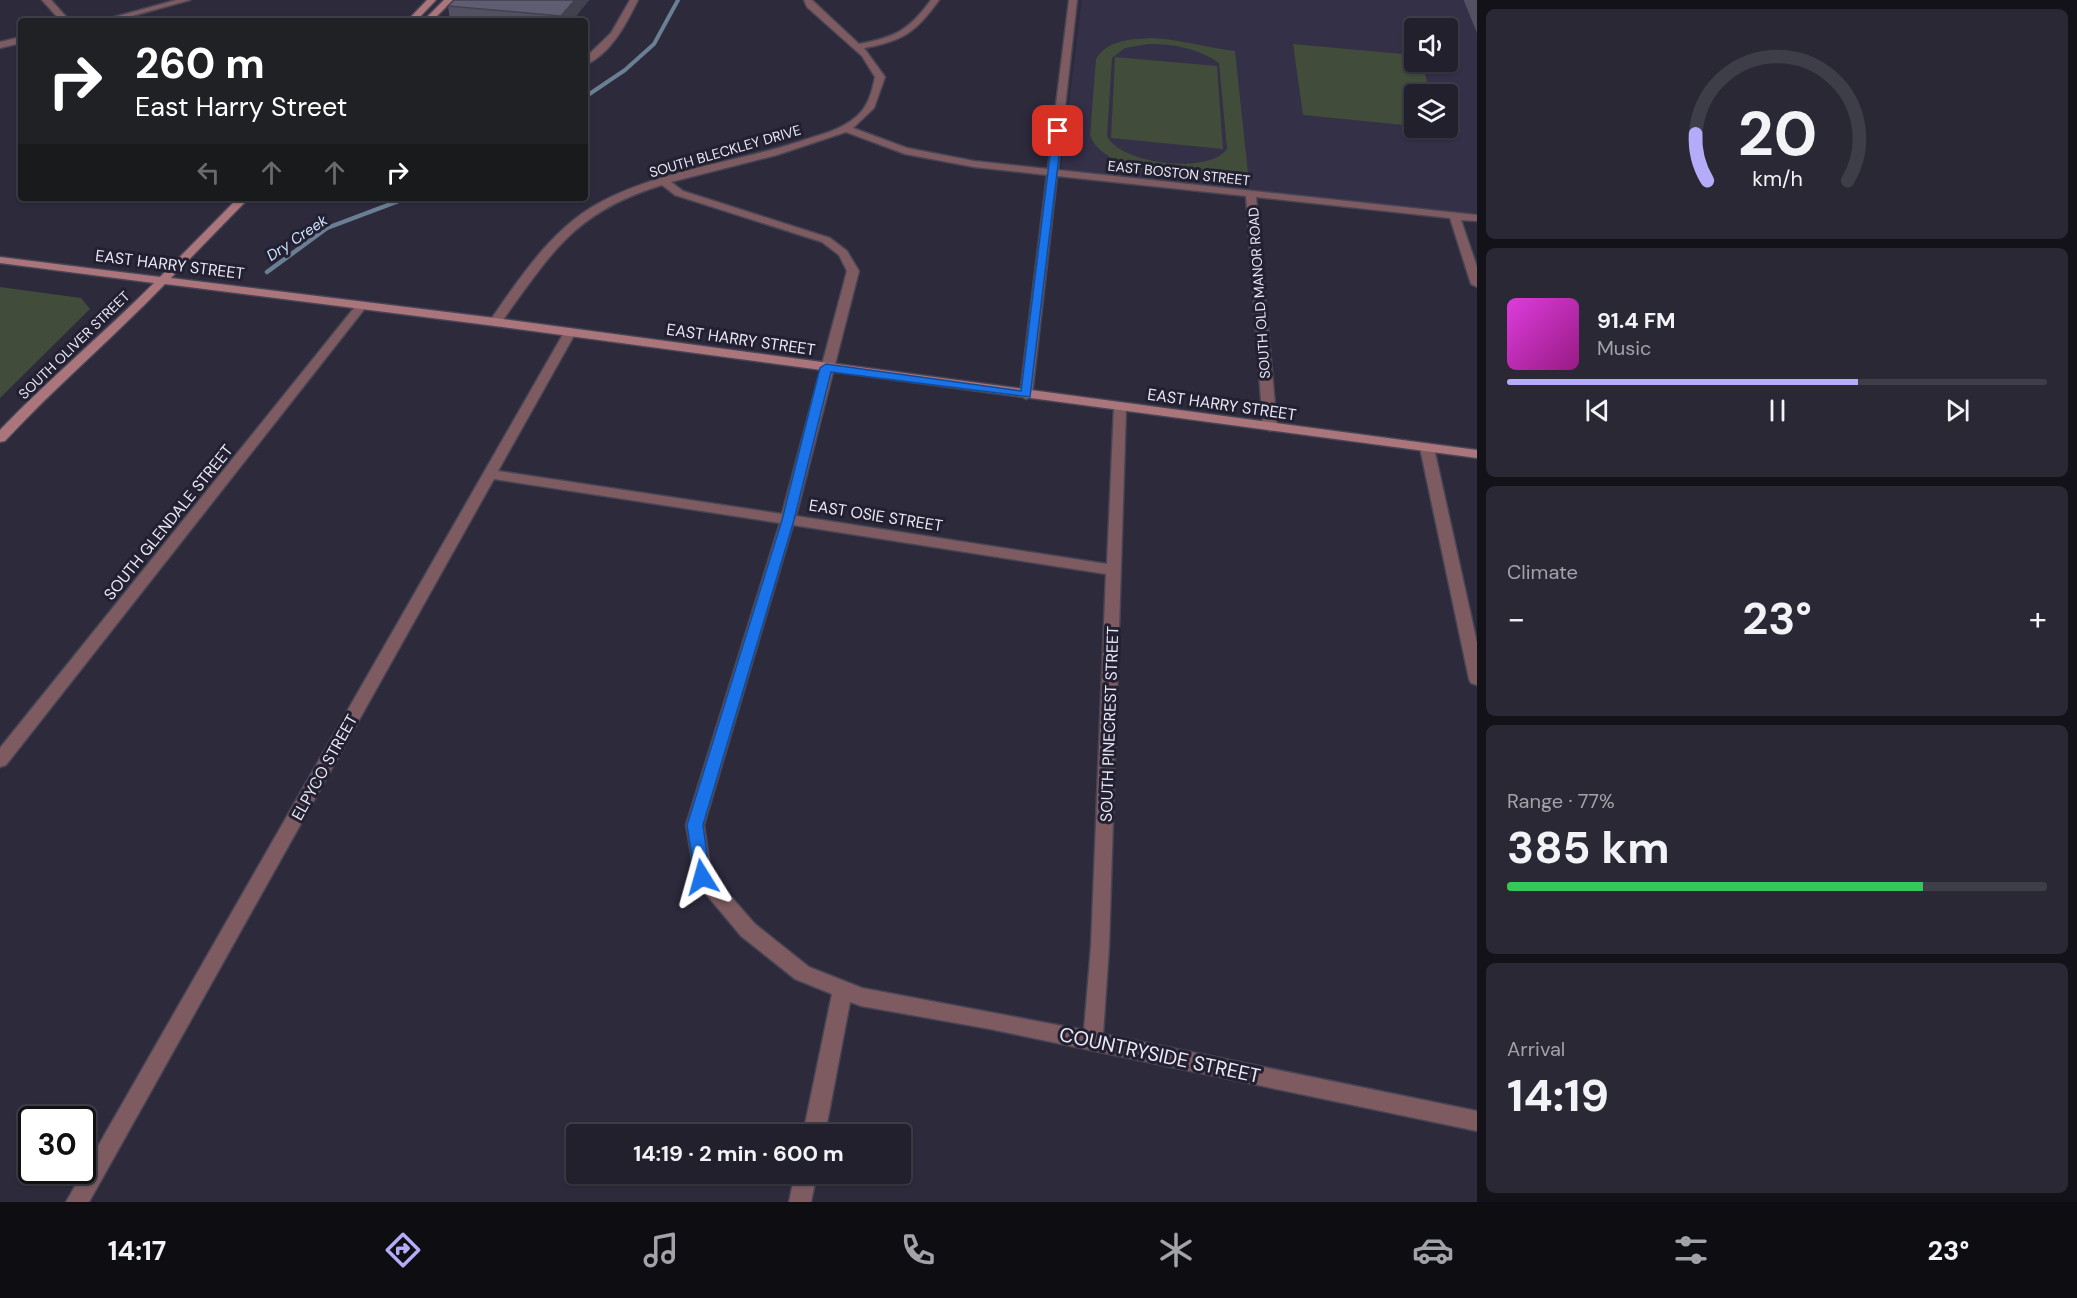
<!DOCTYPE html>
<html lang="en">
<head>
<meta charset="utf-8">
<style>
	body { margin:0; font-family:"DM Sans",sans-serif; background:#292834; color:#f1f3f6; height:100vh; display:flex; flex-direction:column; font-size:22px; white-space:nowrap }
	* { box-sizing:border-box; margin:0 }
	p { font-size:20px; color:#a2a3a9 }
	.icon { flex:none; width:33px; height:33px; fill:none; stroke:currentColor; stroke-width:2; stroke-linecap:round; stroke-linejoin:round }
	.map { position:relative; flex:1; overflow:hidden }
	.panel { display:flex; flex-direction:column; gap:9px; padding:9px; background:#121218; width:600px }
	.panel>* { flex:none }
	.banner { position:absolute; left:18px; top:18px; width:570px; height:183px; border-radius:6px; box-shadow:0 2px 4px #0004,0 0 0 2px #3e3e48; background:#202124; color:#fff; overflow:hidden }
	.controls { position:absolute; left:1404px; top:18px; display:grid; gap:12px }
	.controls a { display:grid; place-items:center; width:54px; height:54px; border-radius:6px; background:#21202c; box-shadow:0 2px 4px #0004,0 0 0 2px #3e3e48; font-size:30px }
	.speed { position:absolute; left:18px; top:1106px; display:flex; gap:12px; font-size:30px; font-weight:700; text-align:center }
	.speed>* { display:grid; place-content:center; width:78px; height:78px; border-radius:50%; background:#21202c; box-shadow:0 2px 4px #0004,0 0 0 2px #3e3e48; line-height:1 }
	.speed .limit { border:3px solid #111; border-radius:9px; background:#fff; color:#111 }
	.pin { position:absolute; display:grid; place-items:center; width:51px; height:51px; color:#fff; margin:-26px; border-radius:12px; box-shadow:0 3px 9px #0006 }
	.me { position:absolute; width:66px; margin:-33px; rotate:352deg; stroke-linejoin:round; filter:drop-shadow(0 0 4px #0008) }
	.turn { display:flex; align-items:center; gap:21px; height:126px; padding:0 18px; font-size:27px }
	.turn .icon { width:78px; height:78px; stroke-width:2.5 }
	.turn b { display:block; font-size:42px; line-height:51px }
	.lanes { display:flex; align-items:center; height:57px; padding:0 18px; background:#0003; justify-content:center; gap:30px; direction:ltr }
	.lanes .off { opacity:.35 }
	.big { font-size:45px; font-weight:700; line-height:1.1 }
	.panel .widget { flex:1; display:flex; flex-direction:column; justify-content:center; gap:9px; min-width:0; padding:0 21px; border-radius:9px; background:#292834 }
	.panel .dial { align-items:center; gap:0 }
	.dial svg { height:156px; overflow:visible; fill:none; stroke:#3e3e48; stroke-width:7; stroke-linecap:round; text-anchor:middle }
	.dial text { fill:#f1f3f6; stroke:none }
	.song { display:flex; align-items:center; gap:18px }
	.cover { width:72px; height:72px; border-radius:9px; background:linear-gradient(135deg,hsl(300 70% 55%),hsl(310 70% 35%)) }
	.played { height:6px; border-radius:3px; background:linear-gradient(90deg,#b4acf9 65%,#3e3e48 65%) }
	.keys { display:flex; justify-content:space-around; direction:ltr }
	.heat { display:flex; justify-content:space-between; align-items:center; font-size:33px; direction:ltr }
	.charge { height:9px; border-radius:4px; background:linear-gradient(90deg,#34c759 77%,#3e3e48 0) }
	.trip { position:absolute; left:566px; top:1124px; width:345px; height:60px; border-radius:6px; background:#21202c; box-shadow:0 2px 4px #0004,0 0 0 2px #3e3e48; font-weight:700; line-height:60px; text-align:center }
	.tabs { display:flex; height:96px; justify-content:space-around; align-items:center; background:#0d0d12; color:#a2a3a9 }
	.tabs .icon { width:42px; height:42px }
	.tabs .on { color:#b4acf9 }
	.tabs b { font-size:27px; color:#f1f3f6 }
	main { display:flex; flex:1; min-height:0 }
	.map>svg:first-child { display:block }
	.built { fill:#333048; fill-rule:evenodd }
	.green { fill:#414c3b; fill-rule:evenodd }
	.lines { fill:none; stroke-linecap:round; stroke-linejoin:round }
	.stream-far1 { stroke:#6a7e94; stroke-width:4 }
	.stream { stroke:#6a7e94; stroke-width:4.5 }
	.street-casing { stroke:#474555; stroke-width:3 }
	.secondary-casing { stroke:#474555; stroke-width:3 }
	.street { fill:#7d5b60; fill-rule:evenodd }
	.secondary { fill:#ab757c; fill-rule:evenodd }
	.wall { fill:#525061 }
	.shaded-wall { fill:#42414f }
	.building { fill:#5f5d71; stroke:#42414f; stroke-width:1.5 }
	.route { fill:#1a73e8; stroke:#114b97; stroke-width:1.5 }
	.labels { text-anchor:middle; stroke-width:6; stroke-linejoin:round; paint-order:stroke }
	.far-street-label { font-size:14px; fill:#eae9f5; stroke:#222031 }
	.far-water-label { font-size:15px; font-style:italic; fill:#cee6ff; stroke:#222031 }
	.street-label { font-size:16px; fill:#eae9f5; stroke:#222031 }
	.near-street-label { font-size:20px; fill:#eae9f5; stroke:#222031 }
</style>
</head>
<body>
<main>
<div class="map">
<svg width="1477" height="1202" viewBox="0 0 1477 1202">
	<rect width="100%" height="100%" fill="#2c2a3b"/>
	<path class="built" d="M1082 0H1477V214L1066 170 1061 167ZM1414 28H1448V62H1414ZM1414 94H1448V128H1414Z"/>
	<path class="green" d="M1151 38C1180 39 1207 48 1235 51L1248 173C1239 172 1229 170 1220 170 1210 170 1199 174 1188 174 1160 175 1100 166 1090 135L1096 59C1107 40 1131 39 1151 38ZM1148 44C1174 44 1198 48 1219 63L1227 149C1209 175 1120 164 1107 136L1112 58 1125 48Z
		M1293 44 1414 55V62H1421L1431 94H1414V126L1303 115Z
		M1115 57 1217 66 1223 149 1111 138Z
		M0 287 81 298 90 309 0 398Z"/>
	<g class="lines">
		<path class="stream-far1" d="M585 97 625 70 654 44 678 0
			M400 201 407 198"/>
		<path class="stream" d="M267 272 327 228 404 199"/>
		<defs>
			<path id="street" d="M42 0H51L70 21H61Z
				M176 0H190L114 21H100Z
				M630 0H638C626 24 611 54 585 65V58L611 33Z
				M804 0H812L859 44C896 37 909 30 931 0H939C916 32 903 41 864 48L885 77 874 108 853 128 907 148 974 161 1048 169 1069 0H1077L1058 170 1477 215V221L1461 220 1477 267V287L1471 284 1450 218 1256 197 1277 427 1270 431 1263 427 1246 196 1057 176 1032 395 1026 399 1020 395 1047 175 974 167 905 154 846 132 777 155 671 182 683 191 830 238 847 251 859 271 796 516 1107 564 1114 407 1120 403 1126 407 1109 947 1103 1034 1477 1111V1131L990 1029 861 1006 850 1002 825 1134H803L832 994 795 979 741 936 696 882 686 825 780 523 494 479 89 1202H66L566 329 570 328 576 332 498 471 782 514 847 271 839 255 822 242 675 195 662 185C572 213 552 253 499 325L495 326 489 322C520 278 551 229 599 203 660 170 733 163 798 142 818 135 840 131 856 117 868 107 872 92 875 77L862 56 807 7ZM793 525 1106 574 1091 947 1084 1030 862 988 809 967 755 924 711 874 704 825Z
				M21 37V43L0 48V42Z
				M362 302 366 303V307L6 765 0 767V748L358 303Z
				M1427 444 1434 448 1477 643V685L1471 683 1469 679 1420 448Z
				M795 1173H817L811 1202H789Z"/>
			<path id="secondary" d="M427 0H436L416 21H407Z
				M444 0H453L432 21H423Z
				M238 198H249L171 278 495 318 1477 450V458L495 326 165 284C113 338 56 386 5 441L0 442V430C49 379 104 333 154 283L0 263V257L160 277Z"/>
		</defs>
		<use href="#street" class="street-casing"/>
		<use href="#secondary" class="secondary-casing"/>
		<use href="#street" class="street"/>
		<use href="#secondary" class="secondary"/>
	</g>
	<path class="wall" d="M454 0H589L572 21H450L448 6Z
		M1464 0H1477V33L1464 1Z"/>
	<path class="shaded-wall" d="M575 0H589L572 21H562L561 16Z"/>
	<path class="building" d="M454 0H575L561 16 448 6Z"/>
	<path class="route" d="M1058 128 1062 131 1030 397 831 372 794 520 703 825 710 877 708 882H696L687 825 782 520 820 368 826 364 1021 391 1053 131Z"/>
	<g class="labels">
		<g class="far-street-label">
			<text transform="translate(725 151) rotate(-16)" y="5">SOUTH BLECKLEY DRIVE</text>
			<text transform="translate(1179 173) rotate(6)" y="5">EAST BOSTON STREET</text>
			<text transform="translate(1259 293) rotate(-94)" y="5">SOUTH OLD MANOR ROAD</text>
			<text transform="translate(74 345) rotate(-44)" y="5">SOUTH OLIVER STREET</text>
		</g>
		<g class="far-water-label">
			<text transform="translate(297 238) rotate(-34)" y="5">Dry Creek</text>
		</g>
		<g class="street-label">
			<text transform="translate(170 264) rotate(7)" y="6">EAST HARRY STREET</text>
			<text transform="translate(741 339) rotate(8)" y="6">EAST HARRY STREET</text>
			<text transform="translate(1222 404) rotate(8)" y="6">EAST HARRY STREET</text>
			<text transform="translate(876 515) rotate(9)" y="6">EAST OSIE STREET</text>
			<text transform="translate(168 522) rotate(-51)" y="6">SOUTH GLENDALE STREET</text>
			<text transform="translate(1109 724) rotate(-88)" y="6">SOUTH PINECREST STREET</text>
			<text transform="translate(324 767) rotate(-61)" y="6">ELPYCO STREET</text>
		</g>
		<g class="near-street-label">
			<text transform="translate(1160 1055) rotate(12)" y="7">COUNTRYSIDE STREET</text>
		</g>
	</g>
</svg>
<div class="controls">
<a><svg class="icon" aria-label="sound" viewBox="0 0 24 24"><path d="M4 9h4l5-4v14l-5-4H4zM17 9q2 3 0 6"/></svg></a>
<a><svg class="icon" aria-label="layers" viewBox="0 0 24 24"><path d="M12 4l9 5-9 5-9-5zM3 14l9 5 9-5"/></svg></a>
</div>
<div class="speed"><div class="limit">30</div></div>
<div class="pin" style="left:1058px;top:131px;background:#d93025"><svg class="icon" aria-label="arrive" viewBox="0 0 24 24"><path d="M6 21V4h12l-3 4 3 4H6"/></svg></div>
<svg class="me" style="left:702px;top:877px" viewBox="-20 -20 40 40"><path d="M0-17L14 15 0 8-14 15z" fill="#1a73e8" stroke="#fff" stroke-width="4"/></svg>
<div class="trip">14:19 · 2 min · 600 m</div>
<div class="banner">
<div class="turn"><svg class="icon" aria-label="right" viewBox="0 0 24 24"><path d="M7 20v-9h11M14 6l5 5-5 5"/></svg><div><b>260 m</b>East Harry Street</div></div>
<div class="lanes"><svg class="icon off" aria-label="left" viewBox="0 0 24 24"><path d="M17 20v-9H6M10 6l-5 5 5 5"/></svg><svg class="icon off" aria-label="ahead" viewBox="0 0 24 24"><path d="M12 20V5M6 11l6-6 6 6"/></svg><svg class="icon off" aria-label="ahead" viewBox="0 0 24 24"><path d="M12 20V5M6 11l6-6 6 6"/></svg><svg class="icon" aria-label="right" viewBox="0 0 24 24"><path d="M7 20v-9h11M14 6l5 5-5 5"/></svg></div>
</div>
</div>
<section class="panel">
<div class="widget dial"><svg viewBox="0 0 100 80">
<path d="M14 69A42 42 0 1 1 86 69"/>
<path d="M14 69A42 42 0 0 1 8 45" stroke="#b4acf9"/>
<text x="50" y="56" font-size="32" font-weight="700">20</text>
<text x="50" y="72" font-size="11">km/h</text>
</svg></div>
<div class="widget">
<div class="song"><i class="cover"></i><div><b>91.4 FM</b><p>Music</p></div></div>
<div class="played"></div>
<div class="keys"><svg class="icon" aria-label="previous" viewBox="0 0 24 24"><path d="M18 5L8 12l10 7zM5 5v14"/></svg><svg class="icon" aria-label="pause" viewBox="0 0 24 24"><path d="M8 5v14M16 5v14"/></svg><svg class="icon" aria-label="next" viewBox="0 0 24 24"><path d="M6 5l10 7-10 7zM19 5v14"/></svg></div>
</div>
<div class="widget"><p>Climate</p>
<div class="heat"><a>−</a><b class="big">23°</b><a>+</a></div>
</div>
<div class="widget"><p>Range · 77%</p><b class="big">385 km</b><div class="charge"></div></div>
<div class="widget"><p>Arrival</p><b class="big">14:19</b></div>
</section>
</main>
<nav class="tabs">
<b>14:17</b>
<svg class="icon on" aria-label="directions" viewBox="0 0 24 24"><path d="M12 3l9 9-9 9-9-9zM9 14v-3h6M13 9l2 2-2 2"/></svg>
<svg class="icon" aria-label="music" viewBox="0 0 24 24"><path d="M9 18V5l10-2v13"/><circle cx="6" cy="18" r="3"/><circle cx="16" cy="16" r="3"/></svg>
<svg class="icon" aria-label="phone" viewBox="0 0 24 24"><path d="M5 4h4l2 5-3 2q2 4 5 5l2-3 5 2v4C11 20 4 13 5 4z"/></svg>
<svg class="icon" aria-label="climate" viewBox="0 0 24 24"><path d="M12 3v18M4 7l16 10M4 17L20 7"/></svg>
<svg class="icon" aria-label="car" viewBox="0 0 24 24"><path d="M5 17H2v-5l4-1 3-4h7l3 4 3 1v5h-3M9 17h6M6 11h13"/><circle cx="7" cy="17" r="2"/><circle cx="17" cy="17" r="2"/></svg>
<svg class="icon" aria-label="filters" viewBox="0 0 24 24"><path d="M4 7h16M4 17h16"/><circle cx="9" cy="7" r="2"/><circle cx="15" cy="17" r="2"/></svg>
<b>23°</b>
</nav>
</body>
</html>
